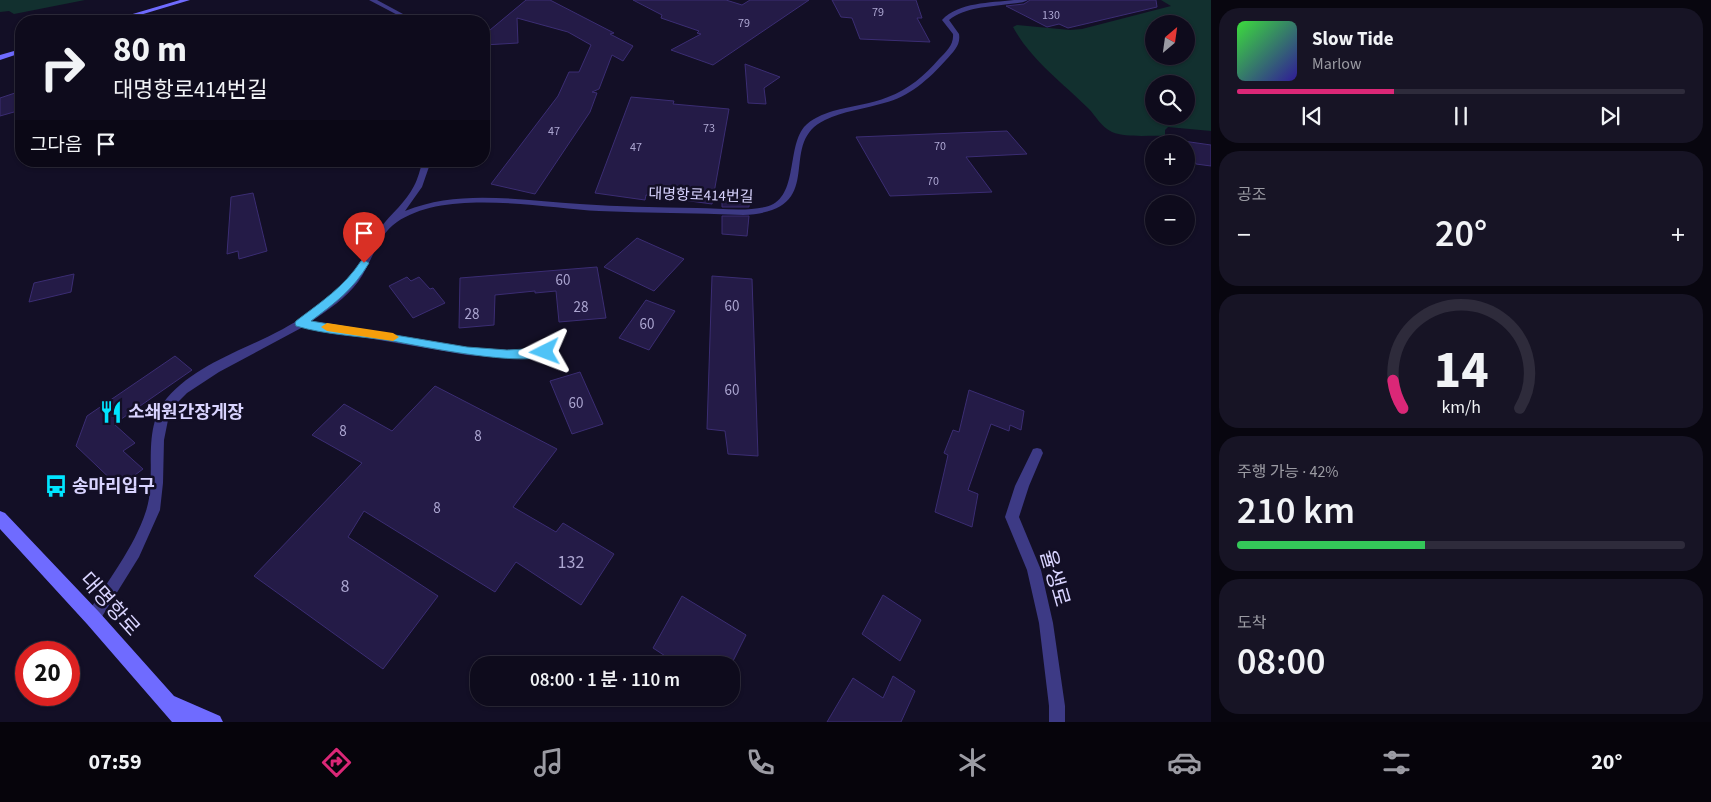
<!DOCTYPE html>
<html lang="ko">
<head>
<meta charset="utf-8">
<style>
	body { margin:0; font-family:"Source Sans 3","Noto Sans KR",sans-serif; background:#171425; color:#f1f3f6; height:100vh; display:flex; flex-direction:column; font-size:19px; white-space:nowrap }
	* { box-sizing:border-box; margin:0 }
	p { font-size:16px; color:#9b9ba3 }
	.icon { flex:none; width:28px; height:28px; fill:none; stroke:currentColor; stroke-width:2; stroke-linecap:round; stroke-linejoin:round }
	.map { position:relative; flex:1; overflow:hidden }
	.panel { display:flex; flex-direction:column; gap:8px; padding:8px; background:#08060f; width:500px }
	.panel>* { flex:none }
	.hud { position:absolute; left:15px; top:15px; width:475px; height:152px; border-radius:20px; box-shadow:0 1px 4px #0004,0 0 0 1px #2e2b3b; background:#0e0b1c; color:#f1f3f6; overflow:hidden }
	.needle { width:32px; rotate:29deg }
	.tools { position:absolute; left:1145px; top:15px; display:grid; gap:10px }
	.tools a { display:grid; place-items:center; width:50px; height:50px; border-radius:50%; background:#0e0b1c; box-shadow:0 1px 4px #0004,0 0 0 1px #2e2b3b; font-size:25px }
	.speed { position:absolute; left:15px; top:641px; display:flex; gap:10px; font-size:25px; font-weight:700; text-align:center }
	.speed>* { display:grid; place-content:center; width:65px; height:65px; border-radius:50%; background:#0e0b1c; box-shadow:0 1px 4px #0004,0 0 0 1px #2e2b3b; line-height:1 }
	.speed .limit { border:8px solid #d22; background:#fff; color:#111 }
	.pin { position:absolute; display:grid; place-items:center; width:42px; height:42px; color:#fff; margin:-51px -21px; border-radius:50% 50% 50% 0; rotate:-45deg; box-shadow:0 0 5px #0007 }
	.pin .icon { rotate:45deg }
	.me { position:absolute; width:55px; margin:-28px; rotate:267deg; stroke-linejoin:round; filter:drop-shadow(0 0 4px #0008) }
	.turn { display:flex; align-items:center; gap:18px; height:105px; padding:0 15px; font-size:22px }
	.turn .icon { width:65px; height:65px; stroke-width:2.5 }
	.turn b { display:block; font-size:35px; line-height:42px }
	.then { display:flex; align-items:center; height:48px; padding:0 15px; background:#0003; gap:10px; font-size:19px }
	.big { font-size:38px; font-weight:600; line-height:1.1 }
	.panel .card { flex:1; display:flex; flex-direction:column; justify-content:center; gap:8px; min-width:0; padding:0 18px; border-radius:20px; background:#171425 }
	.panel .dial { align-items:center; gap:0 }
	.dial svg { height:130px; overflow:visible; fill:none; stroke:#2e2b3b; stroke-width:7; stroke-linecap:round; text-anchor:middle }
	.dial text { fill:#f1f3f6; stroke:none }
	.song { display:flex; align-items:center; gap:15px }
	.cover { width:60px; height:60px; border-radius:8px; background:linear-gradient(135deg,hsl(120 70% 55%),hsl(250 70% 35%)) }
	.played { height:5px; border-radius:2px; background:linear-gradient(90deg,#db2777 35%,#2e2b3b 35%) }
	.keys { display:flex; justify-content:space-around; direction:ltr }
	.heat { display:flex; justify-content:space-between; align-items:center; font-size:28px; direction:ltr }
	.charge { height:8px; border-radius:4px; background:linear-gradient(90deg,#34c759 42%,#2e2b3b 0) }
	.trip { position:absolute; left:470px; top:656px; width:270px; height:50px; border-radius:20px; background:#0e0b1c; box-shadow:0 1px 4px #0004,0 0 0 1px #2e2b3b; font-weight:600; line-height:50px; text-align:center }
	.tab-bar { display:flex; height:80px; justify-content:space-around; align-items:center; background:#06040b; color:#9b9ba3 }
	.tab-bar .icon { width:35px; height:35px }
	.tab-bar .current { color:#db2777 }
	.tab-bar b { font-size:22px; color:#f1f3f6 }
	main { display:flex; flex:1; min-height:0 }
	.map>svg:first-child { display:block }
	.green { fill:#12302f; fill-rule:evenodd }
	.building { fill:#241b47; stroke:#3b2d73 }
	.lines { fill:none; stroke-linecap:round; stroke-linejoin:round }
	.lane { fill:#3d3a85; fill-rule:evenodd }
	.secondary { fill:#6f6bff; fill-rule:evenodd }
	.route { fill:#4fc3f7; stroke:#337fa1 }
	.slow { fill:#f59e0b }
	.labels { text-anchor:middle; stroke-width:5; stroke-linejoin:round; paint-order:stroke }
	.far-number-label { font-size:12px; fill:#aca6d1 }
	.far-street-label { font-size:15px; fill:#d9d4ff; stroke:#130f26 }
	.number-label { font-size:15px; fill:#aca6d1 }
	.poi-label { font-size:18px; font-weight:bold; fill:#d9d4ff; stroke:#130f26; text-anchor:start }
	.near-number-label { font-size:18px; fill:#aca6d1 }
	.near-street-label { font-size:21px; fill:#d9d4ff; stroke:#130f26 }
</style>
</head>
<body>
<main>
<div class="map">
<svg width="1211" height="722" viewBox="0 0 1211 722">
	<rect width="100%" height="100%" fill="#130f26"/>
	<path class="green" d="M0 0H85L14 14 9 11 0 12Z
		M1161 0H1211V131L1168 127 1165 130V136C1149 135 1127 138 1112 132 1101 127 1096 116 1088 108 1062 82 1031 60 1013 27L1017 25 1070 30 1082 29 1171 6ZM1154 24H1186V56H1154ZM1154 84H1186V116H1154Z"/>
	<path class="building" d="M526 0H550L614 33 610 34 633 46 623 61 612 55 599 89 592 92 597 93 590 112 535 194 491 184 558 96 569 72H579L591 45 568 32 517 18 518 43 484 45V35Z
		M633 0H726L742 5 750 0H809L713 65 671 50 701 34 697 33 699 31 661 18 662 15Z
		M832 0H916L922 18H917L930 42 860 39 852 18 841 17Z
		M1030 0H1156L1157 7 1068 28 1059 24 1047 27 1006 6 1024 4Z
		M745 64 780 77 764 88 766 104 748 103Z
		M21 91V110L0 116V98Z
		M631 97 674 101 673 104 729 109 712 204 646 195 645 200 595 193Z
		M1007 131 1027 154 966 157 992 192 890 196 856 137Z
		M1183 141 1211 145V166L1196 164 1186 144Z
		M722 190 750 193 749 207H722Z
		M253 193 267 251 239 259 238 251 227 254 231 197Z
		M722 216H749L747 236 722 234Z
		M637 238 684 259 654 291 604 267Z
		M597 267 606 318 559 322 556 291 535 293V291L495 295 494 325 459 328 460 278Z
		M74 274 71 292 29 302 34 283Z
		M712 276 752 279 758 456 728 454 725 431 707 429Z
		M407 277 411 281 419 277 430 289 433 288 445 303 413 318 389 286Z
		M646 300 675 311 649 350 619 338Z
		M175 356 192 370 114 424 135 443 123 451 143 469 119 487 76 446 87 416Z
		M580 372 603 424 572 434 550 381Z
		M435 386 557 449 513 507 556 532 563 523 614 554 581 605 516 562 495 592 364 511 348 537 438 596 383 669 254 576 362 463 312 435 344 404 392 431Z
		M969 390 1024 411 1021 430 1010 425 1009 431 991 424 968 490 978 494 972 527 935 512 948 455 944 453 953 430 959 432Z
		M883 595 921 620 900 661 862 634Z
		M682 596 746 635 731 665H679L653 648Z
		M893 676 915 691 901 722H827L853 678 883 698Z"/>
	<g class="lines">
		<path class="lane" d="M369 0H377L416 21H409Z
			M1014 0H1028C1023 3 1016 3 1009 4 989 7 965 7 949 20L959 34C961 45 953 52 946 60 929 79 909 97 884 103 864 109 843 111 825 120 774 144 832 211 743 215 695 213 647 213 599 211 542 208 446 188 397 222 377 235 372 263 358 282 346 298 328 310 312 321L467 347 507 350 545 348 549 349 551 352 549 355 507 358 467 355 303 327 219 372 187 393 175 405 169 415 164 440 163 483 160 510 139 557 98 623 93 625 88 623 86 618 88 613C108 580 134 548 146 511 158 474 140 431 167 398 196 364 246 349 283 329 308 315 338 297 354 273 364 258 370 241 381 227 391 214 406 202 414 186 418 179 420 169 423 161H431L422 187 405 211C461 188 522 201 580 204 619 207 658 207 697 208 719 208 743 212 765 207 799 200 786 149 804 127 811 119 823 114 833 111 851 106 871 104 888 97 908 90 925 75 939 59 946 52 954 45 953 34L942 20C959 2 990 3 1014 0Z
			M1037 448 1041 449 1043 453 1029 486 1019 517 1041 570 1053 623 1065 706V722H1049V706L1039 623 1027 570 1005 517 1015 486 1033 449Z"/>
		<path class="secondary" d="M180 0H190L120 21H109Z
			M21 49V53L0 60V55Z
			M0 511 5 513 99 612 174 696 220 716 223 722H172L87 624 0 529Z"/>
	</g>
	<path class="route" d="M364 260 369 263C353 290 335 303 311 321L467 347 507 350 545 348 550 352C538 371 415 345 392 341 361 336 326 335 296 326L295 323 296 321C321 302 344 287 361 261Z"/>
	<path class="slow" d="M327 323 393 333 399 337 393 341 327 331 321 327Z"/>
	<defs>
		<symbol id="restaurant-bare" viewBox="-9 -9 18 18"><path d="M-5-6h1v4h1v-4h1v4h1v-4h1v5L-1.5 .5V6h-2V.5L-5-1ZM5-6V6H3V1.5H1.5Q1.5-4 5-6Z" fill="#00e5ff" stroke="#130f26" stroke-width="2.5" paint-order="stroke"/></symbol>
		<symbol id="bus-bare" viewBox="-9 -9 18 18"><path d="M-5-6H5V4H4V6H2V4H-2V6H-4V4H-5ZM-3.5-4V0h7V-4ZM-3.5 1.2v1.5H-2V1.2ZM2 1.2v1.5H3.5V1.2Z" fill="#00e5ff" stroke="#130f26" stroke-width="2.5" paint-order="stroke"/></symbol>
	</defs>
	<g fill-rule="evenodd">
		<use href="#restaurant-bare" x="95" y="396" width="32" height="32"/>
		<use href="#bus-bare" x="40" y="470" width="32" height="32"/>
	</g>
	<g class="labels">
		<g class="far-number-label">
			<text x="878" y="16">79</text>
			<text x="1051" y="19">130</text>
			<text x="744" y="27">79</text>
			<text x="709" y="132">73</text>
			<text x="554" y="135">47</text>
			<text x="940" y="150">70</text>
			<text x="636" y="151">47</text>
			<text x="933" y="185">70</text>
		</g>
		<g class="far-street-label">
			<text transform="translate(701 195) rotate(2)" y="5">대명항로414번길</text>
		</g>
		<g class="number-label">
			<text x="563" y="285">60</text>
			<text x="732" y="311">60</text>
			<text x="581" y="312">28</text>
			<text x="472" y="319">28</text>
			<text x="647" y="329">60</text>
			<text x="732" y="395">60</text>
			<text x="576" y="408">60</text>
			<text x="343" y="436">8</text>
			<text x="478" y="441">8</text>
			<text x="437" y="513">8</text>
		</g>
		<g class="poi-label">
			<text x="128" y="418">소쇄원간장게장</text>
			<text x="72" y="492">송마리입구</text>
		</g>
		<g class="near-number-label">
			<text x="571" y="568">132</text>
			<text x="345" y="592">8</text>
		</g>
		<g class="near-street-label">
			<text transform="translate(1055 578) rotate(74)" y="7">율생로</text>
			<text transform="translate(110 604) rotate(48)" y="7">대명항로</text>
		</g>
	</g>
</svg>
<div class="tools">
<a><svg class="needle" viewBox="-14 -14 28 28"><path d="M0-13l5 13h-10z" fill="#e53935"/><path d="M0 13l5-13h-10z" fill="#9b9ba3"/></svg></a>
<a><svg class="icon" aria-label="search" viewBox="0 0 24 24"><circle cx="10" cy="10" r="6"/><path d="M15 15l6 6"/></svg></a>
<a>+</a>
<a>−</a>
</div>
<div class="speed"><div class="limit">20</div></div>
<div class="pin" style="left:364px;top:263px;background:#d93025"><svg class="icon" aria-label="arrive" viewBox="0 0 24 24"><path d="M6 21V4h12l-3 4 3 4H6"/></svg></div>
<svg class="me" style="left:545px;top:352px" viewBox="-20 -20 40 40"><path d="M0-17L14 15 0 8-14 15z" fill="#4fc3f7" stroke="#fff" stroke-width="4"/></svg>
<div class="trip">08:00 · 1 분 · 110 m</div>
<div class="hud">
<div class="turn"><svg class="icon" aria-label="right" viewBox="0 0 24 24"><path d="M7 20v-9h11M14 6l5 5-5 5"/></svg><div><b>80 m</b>대명항로414번길</div></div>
<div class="then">그다음<svg class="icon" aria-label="arrive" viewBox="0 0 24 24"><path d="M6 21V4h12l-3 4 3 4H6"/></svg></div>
</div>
</div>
<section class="panel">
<div class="card">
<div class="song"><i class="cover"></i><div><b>Slow Tide</b><p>Marlow</p></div></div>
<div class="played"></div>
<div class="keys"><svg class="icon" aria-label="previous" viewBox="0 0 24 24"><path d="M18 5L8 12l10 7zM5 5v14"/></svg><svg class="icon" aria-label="pause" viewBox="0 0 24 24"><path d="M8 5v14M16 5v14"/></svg><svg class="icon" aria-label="next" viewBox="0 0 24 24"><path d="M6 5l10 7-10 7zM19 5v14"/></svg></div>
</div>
<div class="card"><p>공조</p>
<div class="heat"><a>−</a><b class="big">20°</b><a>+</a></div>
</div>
<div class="card dial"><svg viewBox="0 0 100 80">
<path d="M14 69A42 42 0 1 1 86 69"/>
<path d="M14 69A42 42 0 0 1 8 52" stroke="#db2777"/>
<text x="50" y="56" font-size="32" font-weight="700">14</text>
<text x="50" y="72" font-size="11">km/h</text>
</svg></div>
<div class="card"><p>주행 가능 · 42%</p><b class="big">210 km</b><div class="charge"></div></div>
<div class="card"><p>도착</p><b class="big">08:00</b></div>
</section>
</main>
<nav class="tab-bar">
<b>07:59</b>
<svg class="icon current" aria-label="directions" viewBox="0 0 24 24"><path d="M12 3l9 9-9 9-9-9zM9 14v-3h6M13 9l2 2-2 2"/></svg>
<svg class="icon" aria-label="music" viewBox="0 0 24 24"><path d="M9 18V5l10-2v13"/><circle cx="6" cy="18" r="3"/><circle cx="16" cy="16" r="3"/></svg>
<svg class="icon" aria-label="phone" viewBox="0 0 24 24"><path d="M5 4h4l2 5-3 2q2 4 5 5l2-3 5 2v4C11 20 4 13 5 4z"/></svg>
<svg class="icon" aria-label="climate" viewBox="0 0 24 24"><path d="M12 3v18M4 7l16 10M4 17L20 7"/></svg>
<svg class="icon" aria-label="car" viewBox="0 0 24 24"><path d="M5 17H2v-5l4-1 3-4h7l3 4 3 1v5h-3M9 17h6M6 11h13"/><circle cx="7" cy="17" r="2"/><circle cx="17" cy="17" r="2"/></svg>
<svg class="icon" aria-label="filters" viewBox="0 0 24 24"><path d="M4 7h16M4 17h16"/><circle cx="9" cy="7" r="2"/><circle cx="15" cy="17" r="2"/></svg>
<b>20°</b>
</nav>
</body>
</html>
